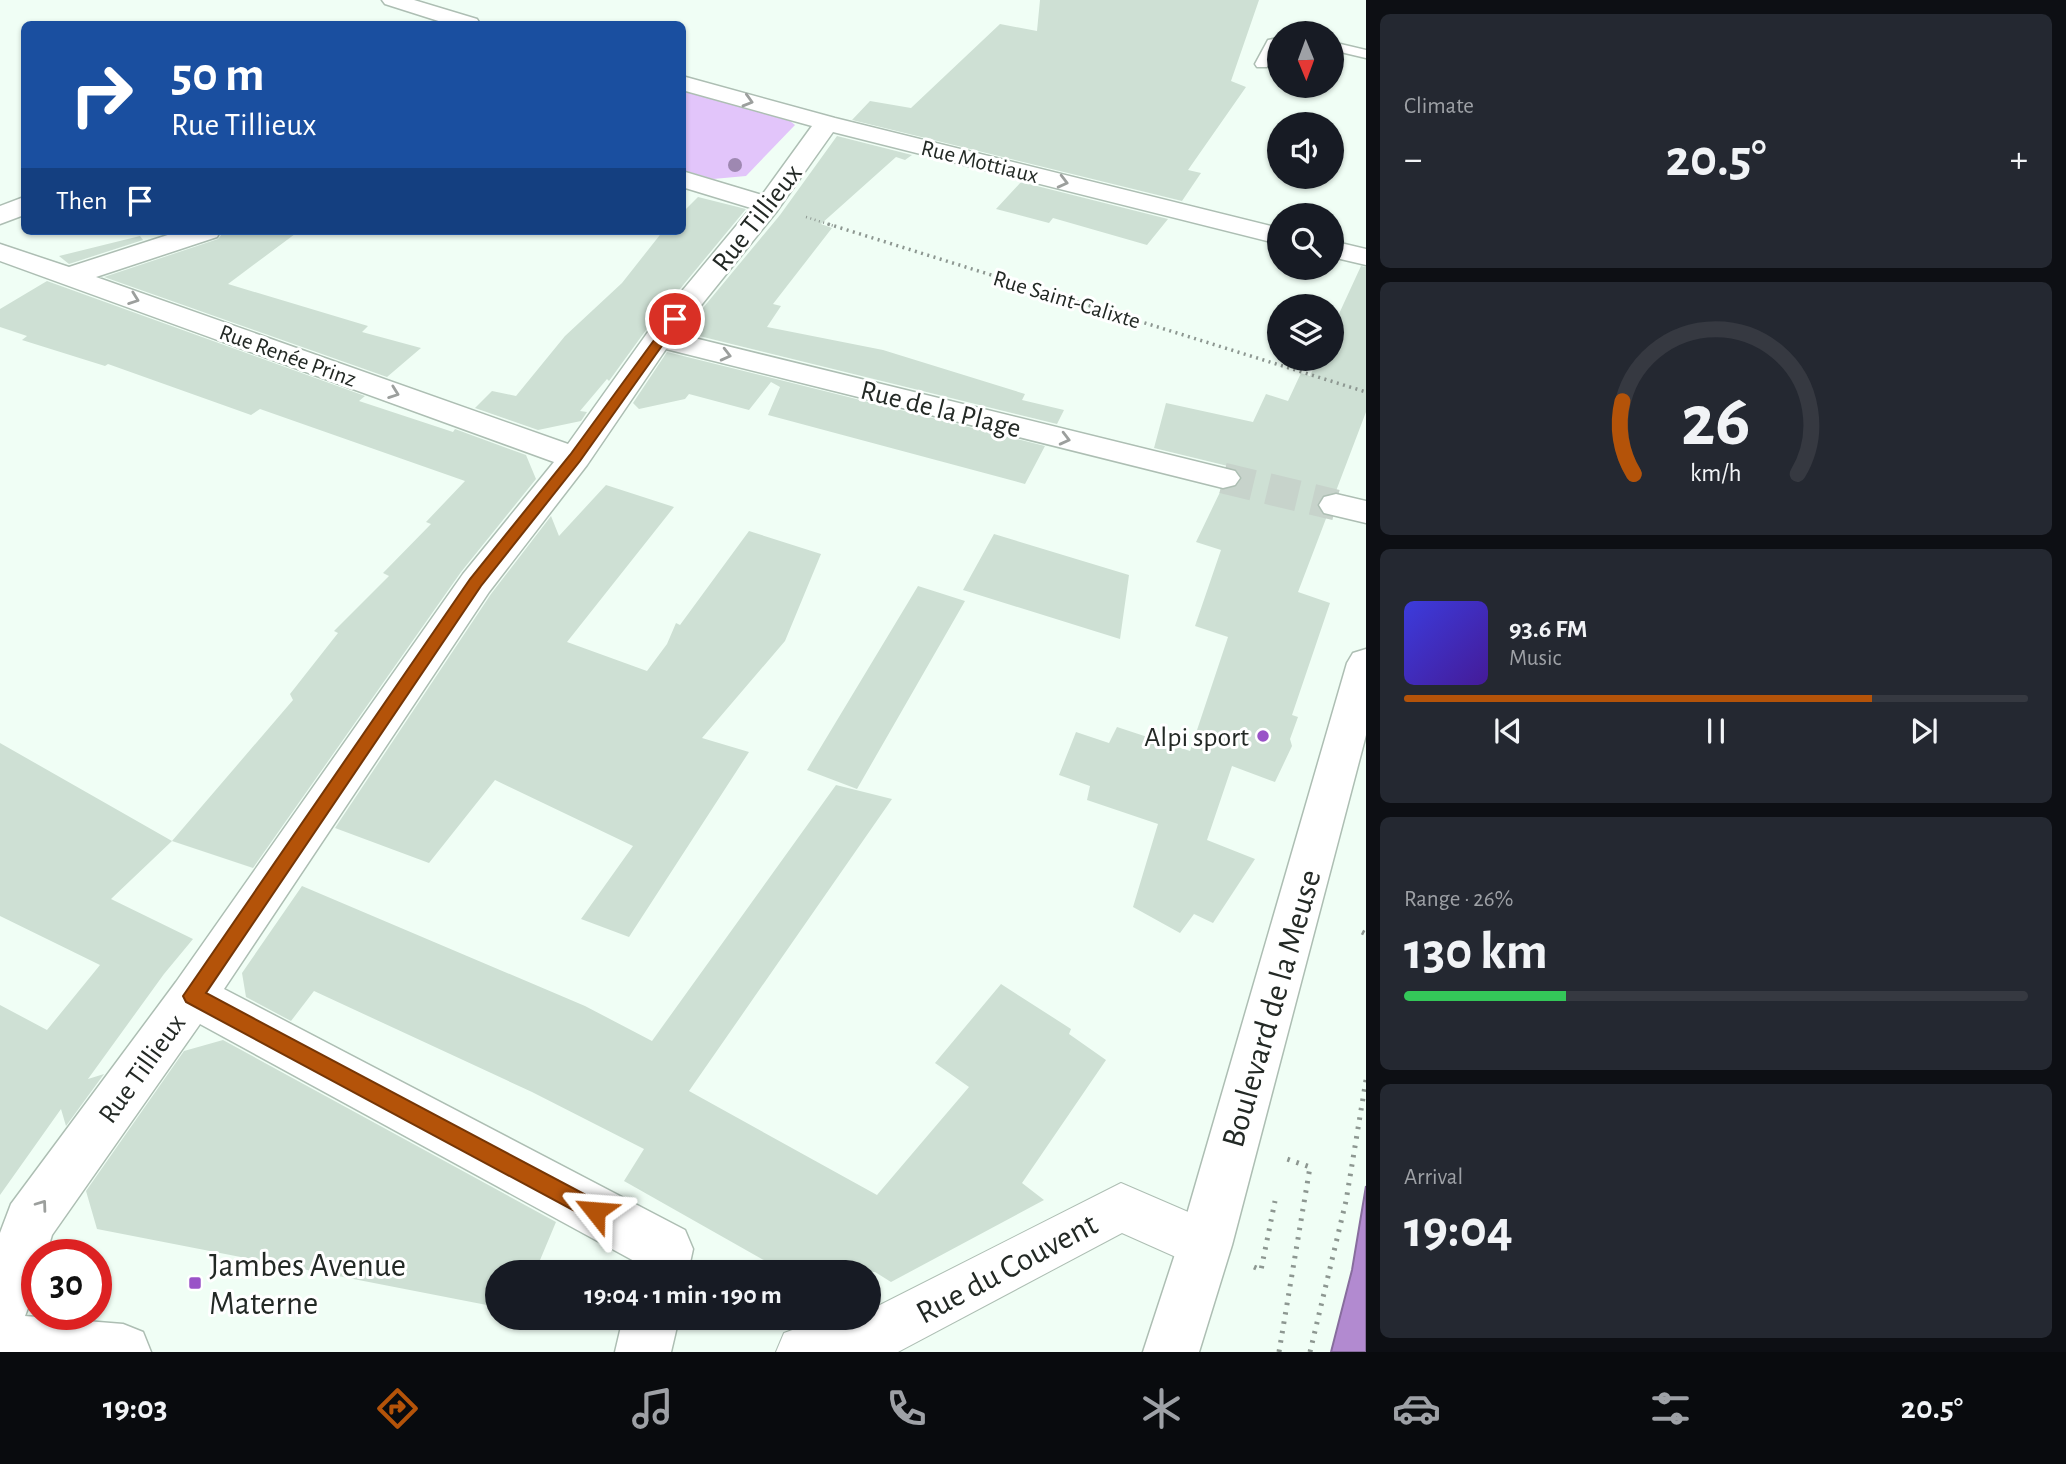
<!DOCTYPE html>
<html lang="en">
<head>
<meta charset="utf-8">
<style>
	body { margin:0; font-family:"Alegreya Sans",sans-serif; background:#242831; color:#f1f3f6; height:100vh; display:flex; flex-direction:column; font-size:26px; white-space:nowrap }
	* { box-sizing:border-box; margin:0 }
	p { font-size:23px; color:#9ea1a6 }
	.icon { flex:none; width:38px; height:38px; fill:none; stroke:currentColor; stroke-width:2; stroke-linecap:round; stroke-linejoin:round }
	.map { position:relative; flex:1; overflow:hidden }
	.panel { display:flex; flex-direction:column; gap:14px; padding:14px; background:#0d0f14; width:700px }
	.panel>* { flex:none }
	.guide { position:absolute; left:21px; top:21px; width:665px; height:214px; border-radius:10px; box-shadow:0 2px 5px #0004; background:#1a4fa0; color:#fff; overflow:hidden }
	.needle { width:46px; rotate:179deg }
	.tools { position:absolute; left:1267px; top:21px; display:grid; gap:14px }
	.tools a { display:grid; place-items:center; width:77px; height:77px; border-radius:50%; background:#171b24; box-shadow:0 2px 5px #0004; font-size:35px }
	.speed { position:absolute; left:21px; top:1239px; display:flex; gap:14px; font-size:35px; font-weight:700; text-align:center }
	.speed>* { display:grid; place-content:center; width:91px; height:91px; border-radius:50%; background:#171b24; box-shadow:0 2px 5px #0004; line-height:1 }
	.speed .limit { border:10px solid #d22; background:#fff; color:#111 }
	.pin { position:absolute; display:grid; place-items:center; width:60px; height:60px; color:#fff; margin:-30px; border:4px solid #fff; border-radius:50%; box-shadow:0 2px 7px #0007 }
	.me { position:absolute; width:77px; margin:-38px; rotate:298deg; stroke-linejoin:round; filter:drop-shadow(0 0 5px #0008) }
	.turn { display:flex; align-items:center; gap:24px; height:147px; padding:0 35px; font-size:32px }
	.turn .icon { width:91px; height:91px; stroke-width:2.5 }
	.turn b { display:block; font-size:49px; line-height:60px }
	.then { display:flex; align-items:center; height:66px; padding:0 35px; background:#0003; gap:14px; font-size:26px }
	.big { font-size:52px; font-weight:700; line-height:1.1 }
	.panel .tile { flex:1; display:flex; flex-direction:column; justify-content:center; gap:10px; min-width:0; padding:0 24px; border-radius:10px; background:#242831 }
	.panel .dial { align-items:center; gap:0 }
	.dial svg { height:182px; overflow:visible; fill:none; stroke:#363941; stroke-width:7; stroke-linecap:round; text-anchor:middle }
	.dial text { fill:#f1f3f6; stroke:none }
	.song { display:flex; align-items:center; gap:21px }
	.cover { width:84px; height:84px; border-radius:10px; background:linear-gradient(135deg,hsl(240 70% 55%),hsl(260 70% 35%)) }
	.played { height:7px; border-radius:4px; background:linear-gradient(90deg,#b45309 75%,#363941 75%) }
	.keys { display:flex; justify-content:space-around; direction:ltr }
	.heat { display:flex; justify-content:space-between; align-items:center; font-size:38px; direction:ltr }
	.charge { height:10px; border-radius:5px; background:linear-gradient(90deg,#34c759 26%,#363941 0) }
	.trip { position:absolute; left:485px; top:1260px; width:396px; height:70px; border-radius:35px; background:#171b24; box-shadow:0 2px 5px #0004; font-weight:700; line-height:70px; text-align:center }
	.tab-bar { display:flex; height:112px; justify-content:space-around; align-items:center; background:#090b0e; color:#9ea1a6 }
	.tab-bar .icon { width:49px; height:49px }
	.tab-bar .current { color:#b45309 }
	.tab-bar b { font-size:32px; color:#f1f3f6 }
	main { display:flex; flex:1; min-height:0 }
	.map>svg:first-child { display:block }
	.green { fill:#e2c5fa }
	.water { fill:#b28ad0; stroke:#876d9d; stroke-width:2 }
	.building { fill:#cee0d4 }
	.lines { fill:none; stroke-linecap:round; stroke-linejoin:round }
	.minor-tunnel { stroke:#c7d3cb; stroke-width:31; stroke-dasharray:31 15; stroke-linecap:butt }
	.service-casing { stroke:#adbeb3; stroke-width:3 }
	.pedestrian-casing { stroke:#adbeb3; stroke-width:2 }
	.minor-casing { stroke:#adbeb3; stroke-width:3 }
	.secondary-casing { stroke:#adbeb3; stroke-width:3 }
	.path-far2 { stroke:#8d9791; stroke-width:2.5; stroke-dasharray:1 3.5; stroke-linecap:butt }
	.path-far1 { stroke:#8d9791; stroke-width:3.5; stroke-dasharray:2 4.5; stroke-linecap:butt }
	.path { stroke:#8d9791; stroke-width:5; stroke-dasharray:2.5 7; stroke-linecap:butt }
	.service { fill:#fff; fill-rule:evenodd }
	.pedestrian { fill:#fff; fill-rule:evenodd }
	.minor { fill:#fff; fill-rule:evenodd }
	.secondary { fill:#fff; fill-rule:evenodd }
	.tree { fill:#9e88b1 }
	.oneway { stroke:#9c9f9d }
	.route { fill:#b45309; stroke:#753606; stroke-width:2 }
	.poi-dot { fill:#9953c7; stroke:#fff; stroke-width:2.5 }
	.labels { text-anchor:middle; stroke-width:6; stroke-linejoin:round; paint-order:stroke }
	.far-street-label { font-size:23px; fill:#232925; stroke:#fff }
	.street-label { font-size:28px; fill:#232925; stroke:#fff }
	.poi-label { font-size:28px; fill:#232925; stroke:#fff; text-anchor:end }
	.near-street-label { font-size:33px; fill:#232925; stroke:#fff }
	.near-poi-label { font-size:33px; fill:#232925; stroke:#fff; text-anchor:start }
</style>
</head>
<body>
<main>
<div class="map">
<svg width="1366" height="1352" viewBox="0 0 1366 1352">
	<rect width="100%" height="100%" fill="#f0fef5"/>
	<path class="green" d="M682 91 790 121 795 125 746 176 713 179 683 170Z"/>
	<path class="water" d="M1366 1186V1352H1331L1352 1270Z"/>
	<path class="building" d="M1040 0H1259L1231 81 1246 87 1188 170 1201 173 1182 201 852 120 870 101 911 108 1000 24 1037 31Z
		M837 136 912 155 905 160 896 157 821 224 832 228 773 304 781 306 767 327 883 350 1025 394 1022 400 1064 410 1057 424 683 332 780 215Z
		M1021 182 1168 219 1147 245 1053 218 1049 223 996 209Z
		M698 197 746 209 646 330 609 381 607 379 580 411 587 412 581 421 538 430 475 408 492 391 516 396 565 336 622 283 663 231H682V213Z
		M230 231H299L228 284 368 326 362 332 421 348 387 377 104 277 218 239 222 234Z
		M140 236 143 240 69 264 59 256Z
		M1361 266 1366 267V412L1336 491 1323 494 1317 504 1322 514 1327 516 1298 592 1330 603 1292 715 1298 717 1290 739 1292 746 1275 782 1232 766 1207 840 1255 859 1213 923 1194 914 1180 933 1133 907 1158 824 1087 800 1090 786 1059 775 1076 732 1109 743 1117 727 1190 751 1228 637 1195 626 1221 550 1196 542 1221 490 1236 488 1243 478 1236 468 1154 448 1166 403 1253 422 1266 394 1288 401 1301 373 1310 376 1318 359H1332V329Z
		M47 281 365 396 359 401 453 432 455 429 526 455 536 479 461 572 253 868 172 841 293 700 290 694 338 633 334 631 389 576 383 573 431 524 426 522 465 481 260 409 251 415 108 364 105 366 22 340 27 336 0 327V309Z
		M667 352 1045 446 1025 484 768 415 780 387 771 382 749 410 689 394 685 399 639 409 633 403Z
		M606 485 674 507 567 642 647 671 667 644 676 623 680 625 749 531 821 554 785 641 702 738 749 752 629 937 581 919 633 846 495 780 429 863 335 828 491 594 551 516 559 536Z
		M994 534 1129 575 1120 639 963 590Z
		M918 586 965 601 857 789 807 770Z
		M0 743 172 841 111 899 193 939 164 974 88 1079 104 1074 66 1126 61 1109 0 1195V1005L47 1030 100 965 0 916Z
		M836 785 892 799 689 1091 877 1195 969 1087 935 1063 1001 984 1071 1029 1069 1034 1106 1060 1022 1183 1044 1200 891 1282 875 1272H785L624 1181 644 1149 532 1092 314 991 291 1021 246 997 242 973 302 886 585 1006 652 1041Z
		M223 1040 556 1222 535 1272H497V1307L97 1229 86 1191 184 1051Z"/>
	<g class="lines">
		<path class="minor-tunnel" d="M1223 478 1336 505"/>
		<defs>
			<path id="service" d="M1279 38V46L1267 67H1257L1255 64 1268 40Z
				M1332 42 1366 50V58L1332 50Z"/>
			<path id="pedestrian" d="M1121 1183 1223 1227 1230 1245 1223 1263 1205 1270 1122 1233 898 1352H776L784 1333C812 1322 838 1318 868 1318V1311Z"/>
			<path id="minor" d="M382 0H414L477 19 480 24H448L385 4Z
				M682 76 835 118 1279 228V244L833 132 777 211 678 334 1223 468 1235 471 1240 478 1235 485 1223 488 666 349 587 465 489 592 224 989 685 1230 693 1249 688 1272H634L636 1262 200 1024 52 1235 46 1255H37V1284L19 1332 0 1341V1233L11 1204 176 982 463 574 554 462 0 261V244L69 267 180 231H220L217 237 96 277 568 444 648 332 751 208 682 187V171L762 195 812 126 682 90Z
				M24 197V215L0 224V206Z
				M1332 241 1366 249V265L1332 257Z
				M1336 494 1366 501V523L1324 513 1319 505 1324 497Z
				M1366 649V735L1232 1245 1199 1352H1143L1178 1245 1347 663 1353 653Z
				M623 1318H679L671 1352H615Z"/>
			<path id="secondary" d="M0 1314 123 1324 143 1332 151 1352H0Z"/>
		</defs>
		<use href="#service" class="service-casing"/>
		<use href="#pedestrian" class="pedestrian-casing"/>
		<use href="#minor" class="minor-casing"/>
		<use href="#secondary" class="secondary-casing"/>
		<path class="path-far2" d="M806 217 834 226"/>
		<path class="path-far1" d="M828 224 1366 392"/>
		<path class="path" d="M1362 932 1366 934
			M1254 1267 1261 1270 1275 1201
			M1279 1352 1310 1167 1284 1158
			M1310 1352 1346 1201 1366 1080"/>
		<use href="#service" class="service"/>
		<use href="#pedestrian" class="pedestrian"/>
		<use href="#minor" class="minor"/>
		<use href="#secondary" class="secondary"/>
	</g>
	<circle class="tree" cx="735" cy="165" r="7"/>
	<defs><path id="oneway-chevron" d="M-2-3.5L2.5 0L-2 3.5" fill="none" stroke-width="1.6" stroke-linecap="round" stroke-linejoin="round" transform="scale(1.75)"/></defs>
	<g class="oneway">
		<use href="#oneway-chevron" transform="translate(748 101) rotate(16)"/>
		<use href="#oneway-chevron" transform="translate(1063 182) rotate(14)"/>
		<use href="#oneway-chevron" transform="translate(134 299) rotate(20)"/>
		<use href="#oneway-chevron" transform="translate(726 355) rotate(14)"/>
		<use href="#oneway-chevron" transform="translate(394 393) rotate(20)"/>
		<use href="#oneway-chevron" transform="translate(1065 439) rotate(14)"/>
		<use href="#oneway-chevron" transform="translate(42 1205) rotate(-54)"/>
	</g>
	<path class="route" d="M671 317 681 319 580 461 481 586 206 993 603 1204 606 1211 603 1219 595 1222 186 1002 183 996 470 579 570 455Z"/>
	<g class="poi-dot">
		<circle cx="1263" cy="736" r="7"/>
		<rect x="188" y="1276" width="14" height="14" rx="3.5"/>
	</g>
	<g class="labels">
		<g class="far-street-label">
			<text transform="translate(980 161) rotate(14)" y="8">Rue Mottiaux</text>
			<text transform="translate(1067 299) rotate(17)" y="8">Rue Saint-Calixte</text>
			<text transform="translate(288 355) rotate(20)" y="8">Rue Renée Prinz</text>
		</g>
		<g class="street-label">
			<text transform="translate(756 217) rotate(-52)" y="10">Rue Tillieux</text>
			<text transform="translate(941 408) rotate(14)" y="10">Rue de la Plage</text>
			<text transform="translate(141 1068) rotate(-54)" y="10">Rue Tillieux</text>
		</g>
		<g class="poi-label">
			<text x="1249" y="746">Alpi sport</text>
		</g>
		<g class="near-street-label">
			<text transform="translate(1270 1008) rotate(-74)" y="12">Boulevard de la Meuse</text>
			<text transform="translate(1006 1267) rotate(-28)" y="12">Rue du Couvent</text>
		</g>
		<g class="near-poi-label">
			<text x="209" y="1276">Jambes Avenue<tspan x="209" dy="38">Materne</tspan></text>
		</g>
	</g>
</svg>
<div class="tools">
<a><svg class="needle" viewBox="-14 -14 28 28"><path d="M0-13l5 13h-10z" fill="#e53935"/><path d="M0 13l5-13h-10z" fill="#9ea1a6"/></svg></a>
<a><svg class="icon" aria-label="sound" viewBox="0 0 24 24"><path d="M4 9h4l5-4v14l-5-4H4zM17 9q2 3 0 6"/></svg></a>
<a><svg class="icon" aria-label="search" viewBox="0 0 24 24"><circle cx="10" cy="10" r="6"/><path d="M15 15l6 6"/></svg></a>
<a><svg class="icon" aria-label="layers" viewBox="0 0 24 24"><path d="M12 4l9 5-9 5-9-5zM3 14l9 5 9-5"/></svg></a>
</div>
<div class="speed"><div class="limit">30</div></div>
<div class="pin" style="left:675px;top:319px;background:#d93025"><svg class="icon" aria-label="arrive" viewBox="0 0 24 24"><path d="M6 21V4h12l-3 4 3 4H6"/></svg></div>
<svg class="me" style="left:595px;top:1211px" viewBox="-20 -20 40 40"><path d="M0-17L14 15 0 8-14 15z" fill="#b45309" stroke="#fff" stroke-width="4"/></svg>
<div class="trip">19:04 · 1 min · 190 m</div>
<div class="guide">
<div class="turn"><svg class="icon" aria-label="right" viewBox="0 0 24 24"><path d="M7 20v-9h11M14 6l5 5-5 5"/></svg><div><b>50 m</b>Rue Tillieux</div></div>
<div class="then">Then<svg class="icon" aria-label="arrive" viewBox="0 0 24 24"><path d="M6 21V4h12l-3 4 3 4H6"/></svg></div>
</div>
</div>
<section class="panel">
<div class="tile"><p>Climate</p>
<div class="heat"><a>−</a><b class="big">20.5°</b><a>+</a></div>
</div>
<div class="tile dial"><svg viewBox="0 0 100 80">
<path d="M14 69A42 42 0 1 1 86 69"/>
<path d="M14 69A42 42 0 0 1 9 37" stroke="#b45309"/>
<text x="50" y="56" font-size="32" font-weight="700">26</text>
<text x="50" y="72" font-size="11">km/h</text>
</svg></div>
<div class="tile">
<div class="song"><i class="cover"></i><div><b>93.6 FM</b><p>Music</p></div></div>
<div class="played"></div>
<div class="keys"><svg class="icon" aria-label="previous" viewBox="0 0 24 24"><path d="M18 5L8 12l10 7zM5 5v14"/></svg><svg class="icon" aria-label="pause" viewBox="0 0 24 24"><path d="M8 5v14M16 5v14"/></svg><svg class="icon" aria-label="next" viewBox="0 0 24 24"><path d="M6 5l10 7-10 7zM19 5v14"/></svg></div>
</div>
<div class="tile"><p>Range · 26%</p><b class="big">130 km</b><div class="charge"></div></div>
<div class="tile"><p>Arrival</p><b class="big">19:04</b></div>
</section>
</main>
<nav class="tab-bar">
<b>19:03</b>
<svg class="icon current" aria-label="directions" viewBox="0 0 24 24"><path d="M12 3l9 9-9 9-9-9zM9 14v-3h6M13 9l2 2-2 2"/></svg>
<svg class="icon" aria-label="music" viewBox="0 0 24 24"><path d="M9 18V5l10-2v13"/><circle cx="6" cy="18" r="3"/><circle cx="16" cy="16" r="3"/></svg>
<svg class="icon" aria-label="phone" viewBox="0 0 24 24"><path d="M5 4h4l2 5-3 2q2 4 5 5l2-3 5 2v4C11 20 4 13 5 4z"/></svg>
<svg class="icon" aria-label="climate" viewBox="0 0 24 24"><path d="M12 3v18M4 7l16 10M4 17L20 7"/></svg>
<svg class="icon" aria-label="car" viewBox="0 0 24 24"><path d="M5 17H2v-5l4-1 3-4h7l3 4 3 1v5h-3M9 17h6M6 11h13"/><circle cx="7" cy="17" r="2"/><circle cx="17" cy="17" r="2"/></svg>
<svg class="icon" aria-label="filters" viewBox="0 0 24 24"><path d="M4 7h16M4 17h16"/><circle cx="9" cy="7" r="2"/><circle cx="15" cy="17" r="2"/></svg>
<b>20.5°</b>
</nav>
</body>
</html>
